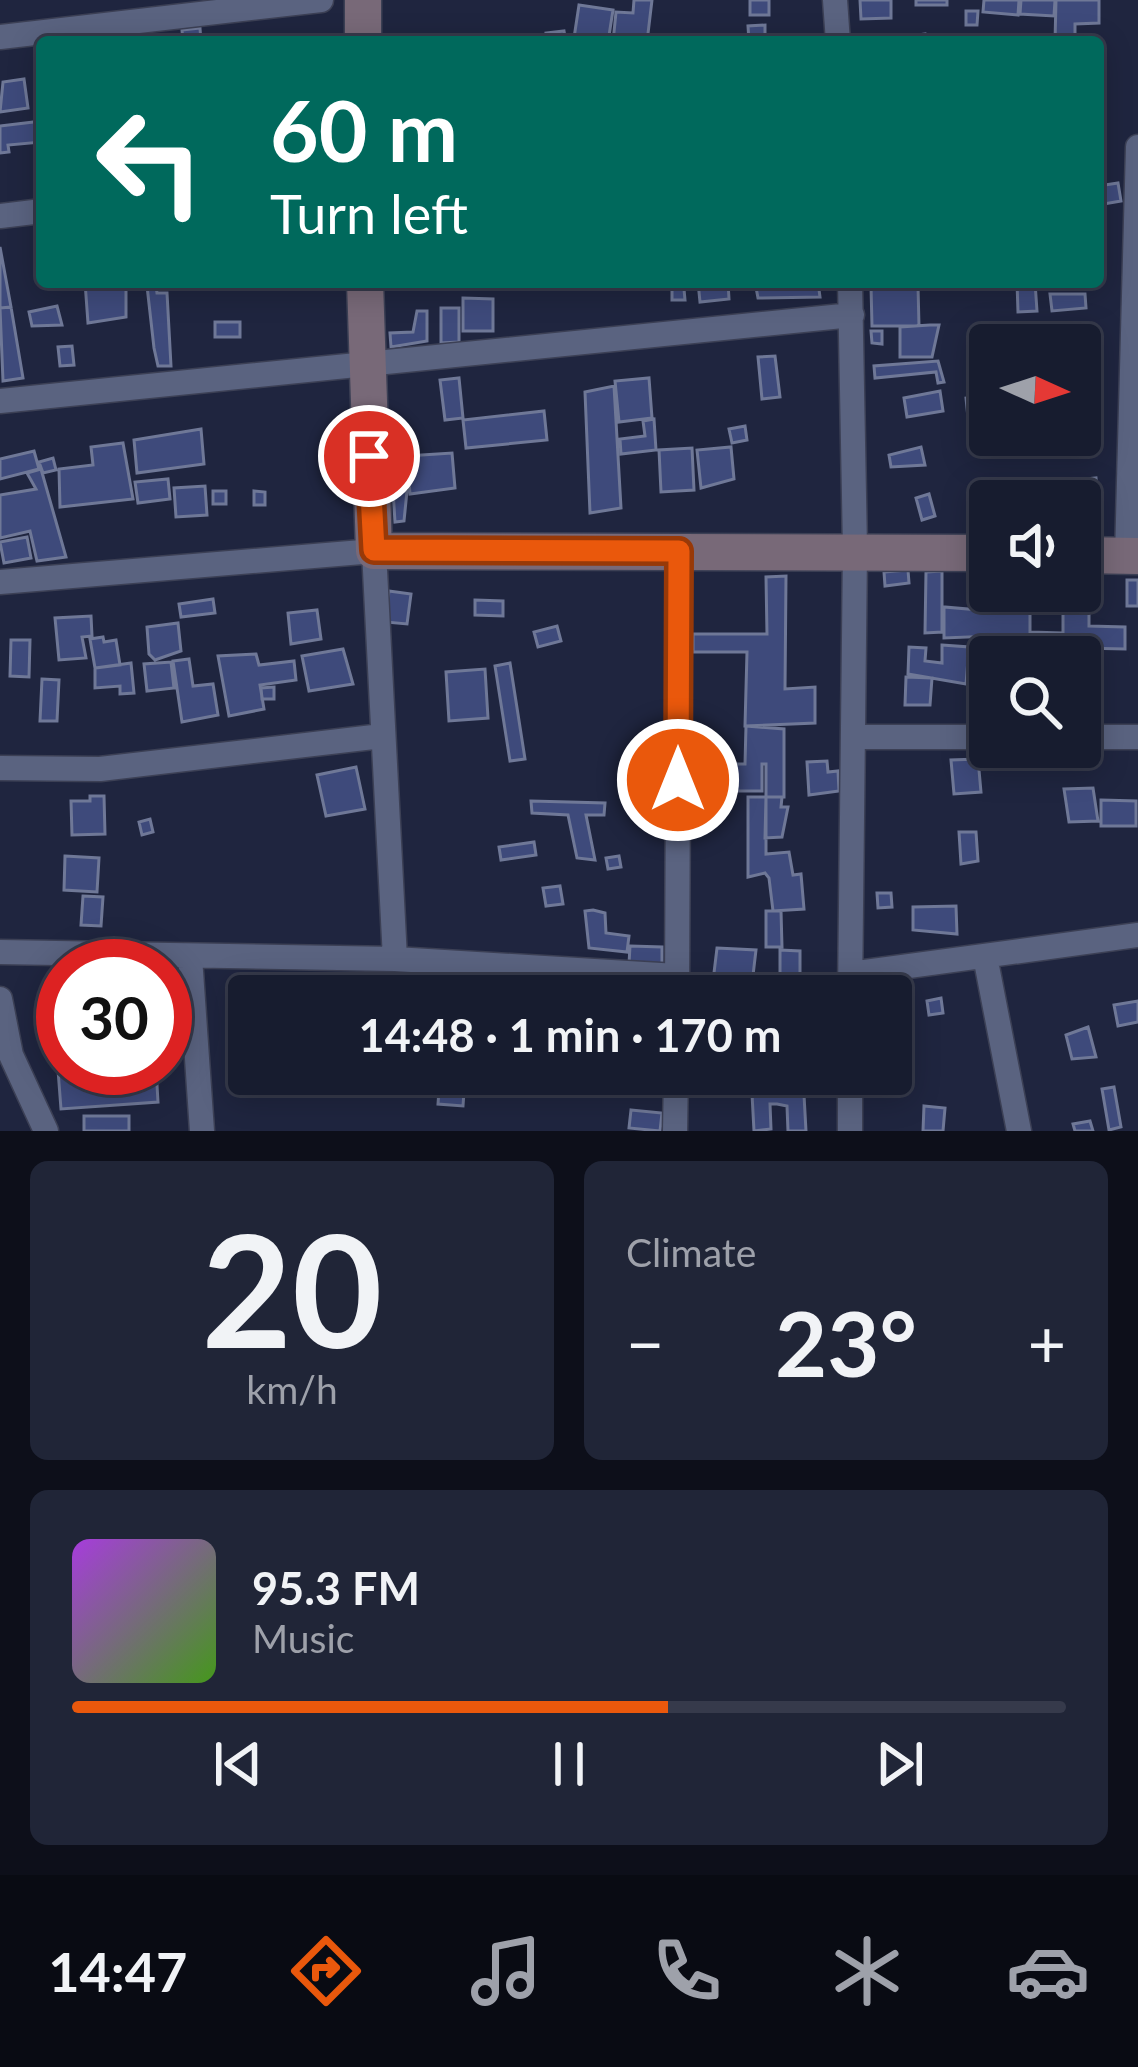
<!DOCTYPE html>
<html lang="en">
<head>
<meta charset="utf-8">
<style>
	body { margin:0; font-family:Lato,sans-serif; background:#202537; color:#f1f3f6; height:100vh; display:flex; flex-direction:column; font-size:45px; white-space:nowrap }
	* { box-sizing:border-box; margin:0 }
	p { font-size:39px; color:#9ea1aa }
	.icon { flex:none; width:66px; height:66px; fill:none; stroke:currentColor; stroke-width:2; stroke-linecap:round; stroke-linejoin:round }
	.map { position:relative; height:1131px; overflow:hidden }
	.drawer { display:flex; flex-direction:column; gap:30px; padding:30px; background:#0d0f1a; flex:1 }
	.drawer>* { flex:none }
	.hud { position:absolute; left:36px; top:36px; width:1068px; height:252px; border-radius:12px; box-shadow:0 6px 30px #0003,0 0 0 3px #363a4b; background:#00695c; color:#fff; overflow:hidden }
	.needle { width:78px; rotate:93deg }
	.controls { position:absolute; left:969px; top:324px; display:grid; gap:24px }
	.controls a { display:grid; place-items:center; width:132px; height:132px; border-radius:12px; background:#171c2f; box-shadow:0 6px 30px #0003,0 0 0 3px #363a4b; font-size:60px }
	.speed { position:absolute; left:36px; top:939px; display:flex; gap:24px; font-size:60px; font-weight:700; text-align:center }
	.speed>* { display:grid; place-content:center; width:156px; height:156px; border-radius:50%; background:#171c2f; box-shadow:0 6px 30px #0003,0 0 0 3px #363a4b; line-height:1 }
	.speed .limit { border:18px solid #d22; background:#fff; color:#111 }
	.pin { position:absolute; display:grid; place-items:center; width:102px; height:102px; color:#fff; margin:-51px; border:6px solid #fff; border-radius:50%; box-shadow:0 3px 12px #0007 }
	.me { position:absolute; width:132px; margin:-66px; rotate:0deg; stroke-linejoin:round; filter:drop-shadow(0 0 9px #0008) }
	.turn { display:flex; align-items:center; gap:42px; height:252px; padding:0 36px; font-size:54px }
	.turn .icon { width:156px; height:156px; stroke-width:2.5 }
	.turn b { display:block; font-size:84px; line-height:102px }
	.big { font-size:90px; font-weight:700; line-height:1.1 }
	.drawer .widget { flex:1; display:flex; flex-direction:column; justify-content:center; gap:18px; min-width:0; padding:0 42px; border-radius:18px; background:#202537 }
	.drawer .dial { align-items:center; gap:0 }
	.dial b { font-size:156px; line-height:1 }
	.song { display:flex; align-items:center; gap:36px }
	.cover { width:144px; height:144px; border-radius:18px; background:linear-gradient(135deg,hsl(280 70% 55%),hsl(100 70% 35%)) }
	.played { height:12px; border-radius:6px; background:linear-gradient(90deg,#ea580c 60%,#363a4b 60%) }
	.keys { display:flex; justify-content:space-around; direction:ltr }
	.heat { display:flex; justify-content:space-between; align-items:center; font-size:66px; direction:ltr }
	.drawer .tiles { flex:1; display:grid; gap:30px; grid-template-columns:1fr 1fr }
	.widget:last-child { grid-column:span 2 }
	.trip { position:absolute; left:228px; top:975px; width:684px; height:120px; border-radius:12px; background:#171c2f; box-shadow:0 6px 30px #0003,0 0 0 3px #363a4b; font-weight:700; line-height:120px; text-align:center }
	.menu { display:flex; height:192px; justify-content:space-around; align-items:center; background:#090b13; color:#9ea1aa }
	.menu .icon { width:84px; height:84px }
	.menu .current { color:#ea580c }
	.menu b { font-size:54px; color:#f1f3f6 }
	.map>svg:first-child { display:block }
	.building { fill:#3e4a7b; stroke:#6f7897; stroke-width:3 }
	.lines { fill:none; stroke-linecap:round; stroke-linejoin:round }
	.minor-casing { stroke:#3c4055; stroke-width:27 }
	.secondary-casing { stroke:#3c4055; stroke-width:39 }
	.minor { stroke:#5a6380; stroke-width:24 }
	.secondary { stroke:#786978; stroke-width:36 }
	.route-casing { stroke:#983908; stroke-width:30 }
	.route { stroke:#ea580c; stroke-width:21 }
</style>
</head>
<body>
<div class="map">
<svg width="1138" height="1131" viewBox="0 0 1138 1131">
	<rect width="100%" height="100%" fill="#1f253f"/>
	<path class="building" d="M634 0H652L647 42H613L616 12 633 13Z
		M750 0H769V15H750Z
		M860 0H891V18L861 19Z
		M916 0H947V5H916Z
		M984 0H1019L1018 15 983 12Z
		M1021 0H1055L1054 16 1020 14Z
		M1056 0H1099V23L1075 24V42H1055Z
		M579 5 613 10 608 42 574 38Z
		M966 11H978L977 25H966Z
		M765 25V42H749L748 26Z
		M200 28 201 42H183L182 30Z
		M564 31 566 42H547L546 33Z
		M925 34 926 42H882L898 38Z
		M24 79 28 108 0 112 3 82Z
		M42 121V142L8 145 9 152 0 153V126Z
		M1118 183 1121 201 1098 205V186Z
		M0 247 11 307 0 308Z
		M85 282H126V317L88 323Z
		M698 282H728L729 299 700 302Z
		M755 282H818L820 297 758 298Z
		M1017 282H1035L1037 311 1018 312Z
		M156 285 157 293H167L171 366H158L154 348 147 286Z
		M871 286H918L919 326H872Z
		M672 289H684L685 300H672Z
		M1050 294H1085L1086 308 1052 311Z
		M463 298 493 299V331H463Z
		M57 306 62 325 32 326 29 312Z
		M11 307 23 378 3 381 0 308Z
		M441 308H459V342L441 343Z
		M417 311H427V341L391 347 390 333 413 332Z
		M215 322H240V337H215Z
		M930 325H939L932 357H900V327Z
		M871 331H882V344L872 343Z
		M1043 334H1063L1064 345H1044Z
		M72 346 74 365 60 366 58 347Z
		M775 356 780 397 762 399 758 357Z
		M938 361 944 382 938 383 936 372 875 378 874 366Z
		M459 378 463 418 445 420 440 380Z
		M649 378 652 418 619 422 615 381Z
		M614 386 621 508 590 513 585 392Z
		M940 391 943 411 907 417 904 398Z
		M990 395V435H1016L1018 445 979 451 975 436 970 438 966 398Z
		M544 411 547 440 466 448 463 420Z
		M654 419 656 450 621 454 620 439 645 436 643 421Z
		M745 426 747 440 732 443 729 429Z
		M201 429 204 464 137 473 134 440Z
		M1022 435H1066V436L1023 443Z
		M123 443 133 499 60 507 59 469 93 465 91 447Z
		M731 447 734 479 701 488 697 450Z
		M921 447 925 465 891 467 889 455Z
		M692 448 694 490 661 492 659 450Z
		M34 451 39 469 0 479V459Z
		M452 453 455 488 410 494 407 456Z
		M53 458 56 470 43 473 39 462Z
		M41 469 66 557 37 561 30 531 0 538V495L36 489 27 473Z
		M1096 478 1100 517 1080 519V501H1049L1047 483Z
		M168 479 170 499 138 503 135 482Z
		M205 486 207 515 176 517 174 488Z
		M393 490 407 491 404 521 395 522Z
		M213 491H226V504H213Z
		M254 491 265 492V505H254Z
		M929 494 935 516 922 520 916 498Z
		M27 537 31 558 4 563 0 542Z
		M908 570 909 583 885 586 884 572Z
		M942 571V632L925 633 926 572Z
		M786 576 785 689 815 687V723L745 726 747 652H693V634H767L766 577Z
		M1127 580H1138V606H1127Z
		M980 587 1016 591V607H1030V632L1063 633V610L1089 611V626L1125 627V649L1034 647 1033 657H1014L1016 635 944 638V607L980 610Z
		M389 591 411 594 407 624 385 622Z
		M213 599 215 613 181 617 179 604Z
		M475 600 503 601V616L475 615Z
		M317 610 321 639 291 644 288 613Z
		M91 616 92 636 82 637 86 658 59 660 55 618Z
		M178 623 181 651 155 660 149 654 147 627Z
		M557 626 561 641 538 647 534 632Z
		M103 637 104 642 116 640 120 665 95 668 90 639Z
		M11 640H30L29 677 10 676Z
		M942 645 969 647 966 684 908 674 909 647 926 648 925 661 942 663Z
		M343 649 353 684 309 691 302 656Z
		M256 654 259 665 294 661 296 680 260 685 264 709 229 716 218 656Z
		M189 659 193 686 213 684 218 715 182 722 173 661Z
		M171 662 174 688 147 691 144 664Z
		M131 663 134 693 120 694V686L95 688V668Z
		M510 663 525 759 510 761 495 666Z
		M485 669 488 718 449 721 446 672Z
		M906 677 932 678 930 705H905Z
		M42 679 59 680 57 721H40Z
		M274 687V699H262L261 688Z
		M746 726 784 729V797H766V764H762V791H733L732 764H745Z
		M978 759 981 792 954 794 951 760Z
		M827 761 828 772 838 771 839 791 809 795 807 762Z
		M356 767 365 809 326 816 317 775Z
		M1093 788 1098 821 1069 822 1064 789Z
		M90 796H104L105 834 72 835 71 801H90Z
		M748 797H766V854L789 852 793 875 801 874 804 909 773 911 769 878 765 873 748 877Z
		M766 797H782L781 807H788L782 837 765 838Z
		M1101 800 1136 801V826H1101Z
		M531 801 605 803 604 815H586L595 860 577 858 568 815 532 813Z
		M150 819 153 832 142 835 139 822Z
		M959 832H976L978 861 961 864Z
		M534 842 536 855 501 860 499 847Z
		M65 856 99 858 97 892 64 890Z
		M619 856 621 867 608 869 606 858Z
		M560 886 563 904 546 906 543 888Z
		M877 893H891L892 907 878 908Z
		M83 896 103 897 101 926 81 925Z
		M956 906 957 934 913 930V907Z
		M593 910 605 913 606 933 629 936 627 952 589 948 585 911Z
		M766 911H781L782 947H766Z
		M630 946 662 947V965L629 964Z
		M717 948 756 950 752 984 713 981Z
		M780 950 800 951V984L780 983Z
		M941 998 943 1013 929 1015 927 1001Z
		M1138 1001V1022L1118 1026 1114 1005Z
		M1088 1027 1096 1057 1072 1059 1066 1035Z
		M63 1056V1068H156L158 1102 61 1109 57 1057Z
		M724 1074H765L764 1088 723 1085Z
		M772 1074H789V1090H772Z
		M640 1075 667 1076 666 1091 640 1090Z
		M1114 1087 1121 1127 1109 1130 1102 1089Z
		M439 1090 464 1092 463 1106 438 1104Z
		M752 1094 804 1095 806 1131H788L787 1106 777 1104H770L771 1129 754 1131Z
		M924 1106 945 1108 943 1131H923Z
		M631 1110 662 1113 660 1131 629 1128Z
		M84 1116H129V1131H84Z
		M1090 1121 1093 1131H1075L1073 1124Z"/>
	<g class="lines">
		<defs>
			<path id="minor" d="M835 0 838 42
				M0 37 321 0
				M0 216 42 211
				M850 282 855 549 850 996
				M0 401 852 315
				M1127 556 1138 147
				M0 582 374 551 395 959
				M854 737H990
				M1080 737H1138
				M0 768 100 769 382 736
				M0 952 395 959 677 976
				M985 956 1019 1131
				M190 957 202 1131
				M850 974 1138 935
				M677 996 679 551
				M0 999 11 1055 46 1131
				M850 1074V1131
				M675 1131 676 1074"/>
			<path id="secondary" d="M363 0V42
				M365 282 374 551 990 553
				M1080 555 1138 556"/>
		</defs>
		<use href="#minor" class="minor-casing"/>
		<use href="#secondary" class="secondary-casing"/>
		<use href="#minor" class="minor"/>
		<use href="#secondary" class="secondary"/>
	</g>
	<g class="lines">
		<defs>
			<path id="route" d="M369 456 374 550 679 551 678 780"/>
		</defs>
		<use href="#route" class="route-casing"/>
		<use href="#route" class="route"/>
	</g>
</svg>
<div class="controls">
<a><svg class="needle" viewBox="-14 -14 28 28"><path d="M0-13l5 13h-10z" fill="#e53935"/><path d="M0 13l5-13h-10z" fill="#9ea1aa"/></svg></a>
<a><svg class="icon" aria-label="sound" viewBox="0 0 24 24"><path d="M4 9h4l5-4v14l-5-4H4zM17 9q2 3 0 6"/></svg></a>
<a><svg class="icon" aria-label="search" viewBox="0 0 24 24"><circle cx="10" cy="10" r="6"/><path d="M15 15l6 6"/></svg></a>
</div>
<div class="speed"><div class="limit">30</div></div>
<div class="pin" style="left:369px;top:456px;background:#d93025"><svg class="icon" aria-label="arrive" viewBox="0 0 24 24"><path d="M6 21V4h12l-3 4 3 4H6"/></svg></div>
<svg class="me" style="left:678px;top:780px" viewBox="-20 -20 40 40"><circle r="17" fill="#ea580c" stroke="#fff" stroke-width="3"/><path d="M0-11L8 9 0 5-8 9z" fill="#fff"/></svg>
<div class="trip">14:48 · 1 min · 170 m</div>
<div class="hud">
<div class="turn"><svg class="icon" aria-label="left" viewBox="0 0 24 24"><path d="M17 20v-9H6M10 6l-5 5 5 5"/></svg><div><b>60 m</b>Turn left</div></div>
</div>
</div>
<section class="drawer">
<div class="tiles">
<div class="widget dial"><b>20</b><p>km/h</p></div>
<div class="widget"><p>Climate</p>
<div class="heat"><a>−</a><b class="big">23°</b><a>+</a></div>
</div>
<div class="widget">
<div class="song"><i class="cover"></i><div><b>95.3 FM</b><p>Music</p></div></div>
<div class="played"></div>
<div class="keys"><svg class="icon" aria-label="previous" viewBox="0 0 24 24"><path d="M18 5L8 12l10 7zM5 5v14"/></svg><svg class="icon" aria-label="pause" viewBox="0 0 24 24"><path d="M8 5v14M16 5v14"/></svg><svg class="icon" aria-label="next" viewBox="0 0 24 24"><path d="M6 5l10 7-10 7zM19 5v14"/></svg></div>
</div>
</div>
</section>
<nav class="menu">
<b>14:47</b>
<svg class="icon current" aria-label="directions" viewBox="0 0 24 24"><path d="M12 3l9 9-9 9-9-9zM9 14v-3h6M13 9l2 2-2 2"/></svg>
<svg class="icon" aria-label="music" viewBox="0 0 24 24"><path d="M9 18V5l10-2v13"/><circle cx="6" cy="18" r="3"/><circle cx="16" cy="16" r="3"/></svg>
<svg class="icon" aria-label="phone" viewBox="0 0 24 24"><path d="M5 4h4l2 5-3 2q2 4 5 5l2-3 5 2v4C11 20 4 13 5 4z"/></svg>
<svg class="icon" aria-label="climate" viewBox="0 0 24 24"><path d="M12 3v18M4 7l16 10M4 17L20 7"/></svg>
<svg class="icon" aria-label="car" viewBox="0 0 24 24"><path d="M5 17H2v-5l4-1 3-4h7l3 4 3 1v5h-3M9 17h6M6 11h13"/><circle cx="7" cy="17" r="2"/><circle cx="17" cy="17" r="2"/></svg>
</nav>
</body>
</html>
